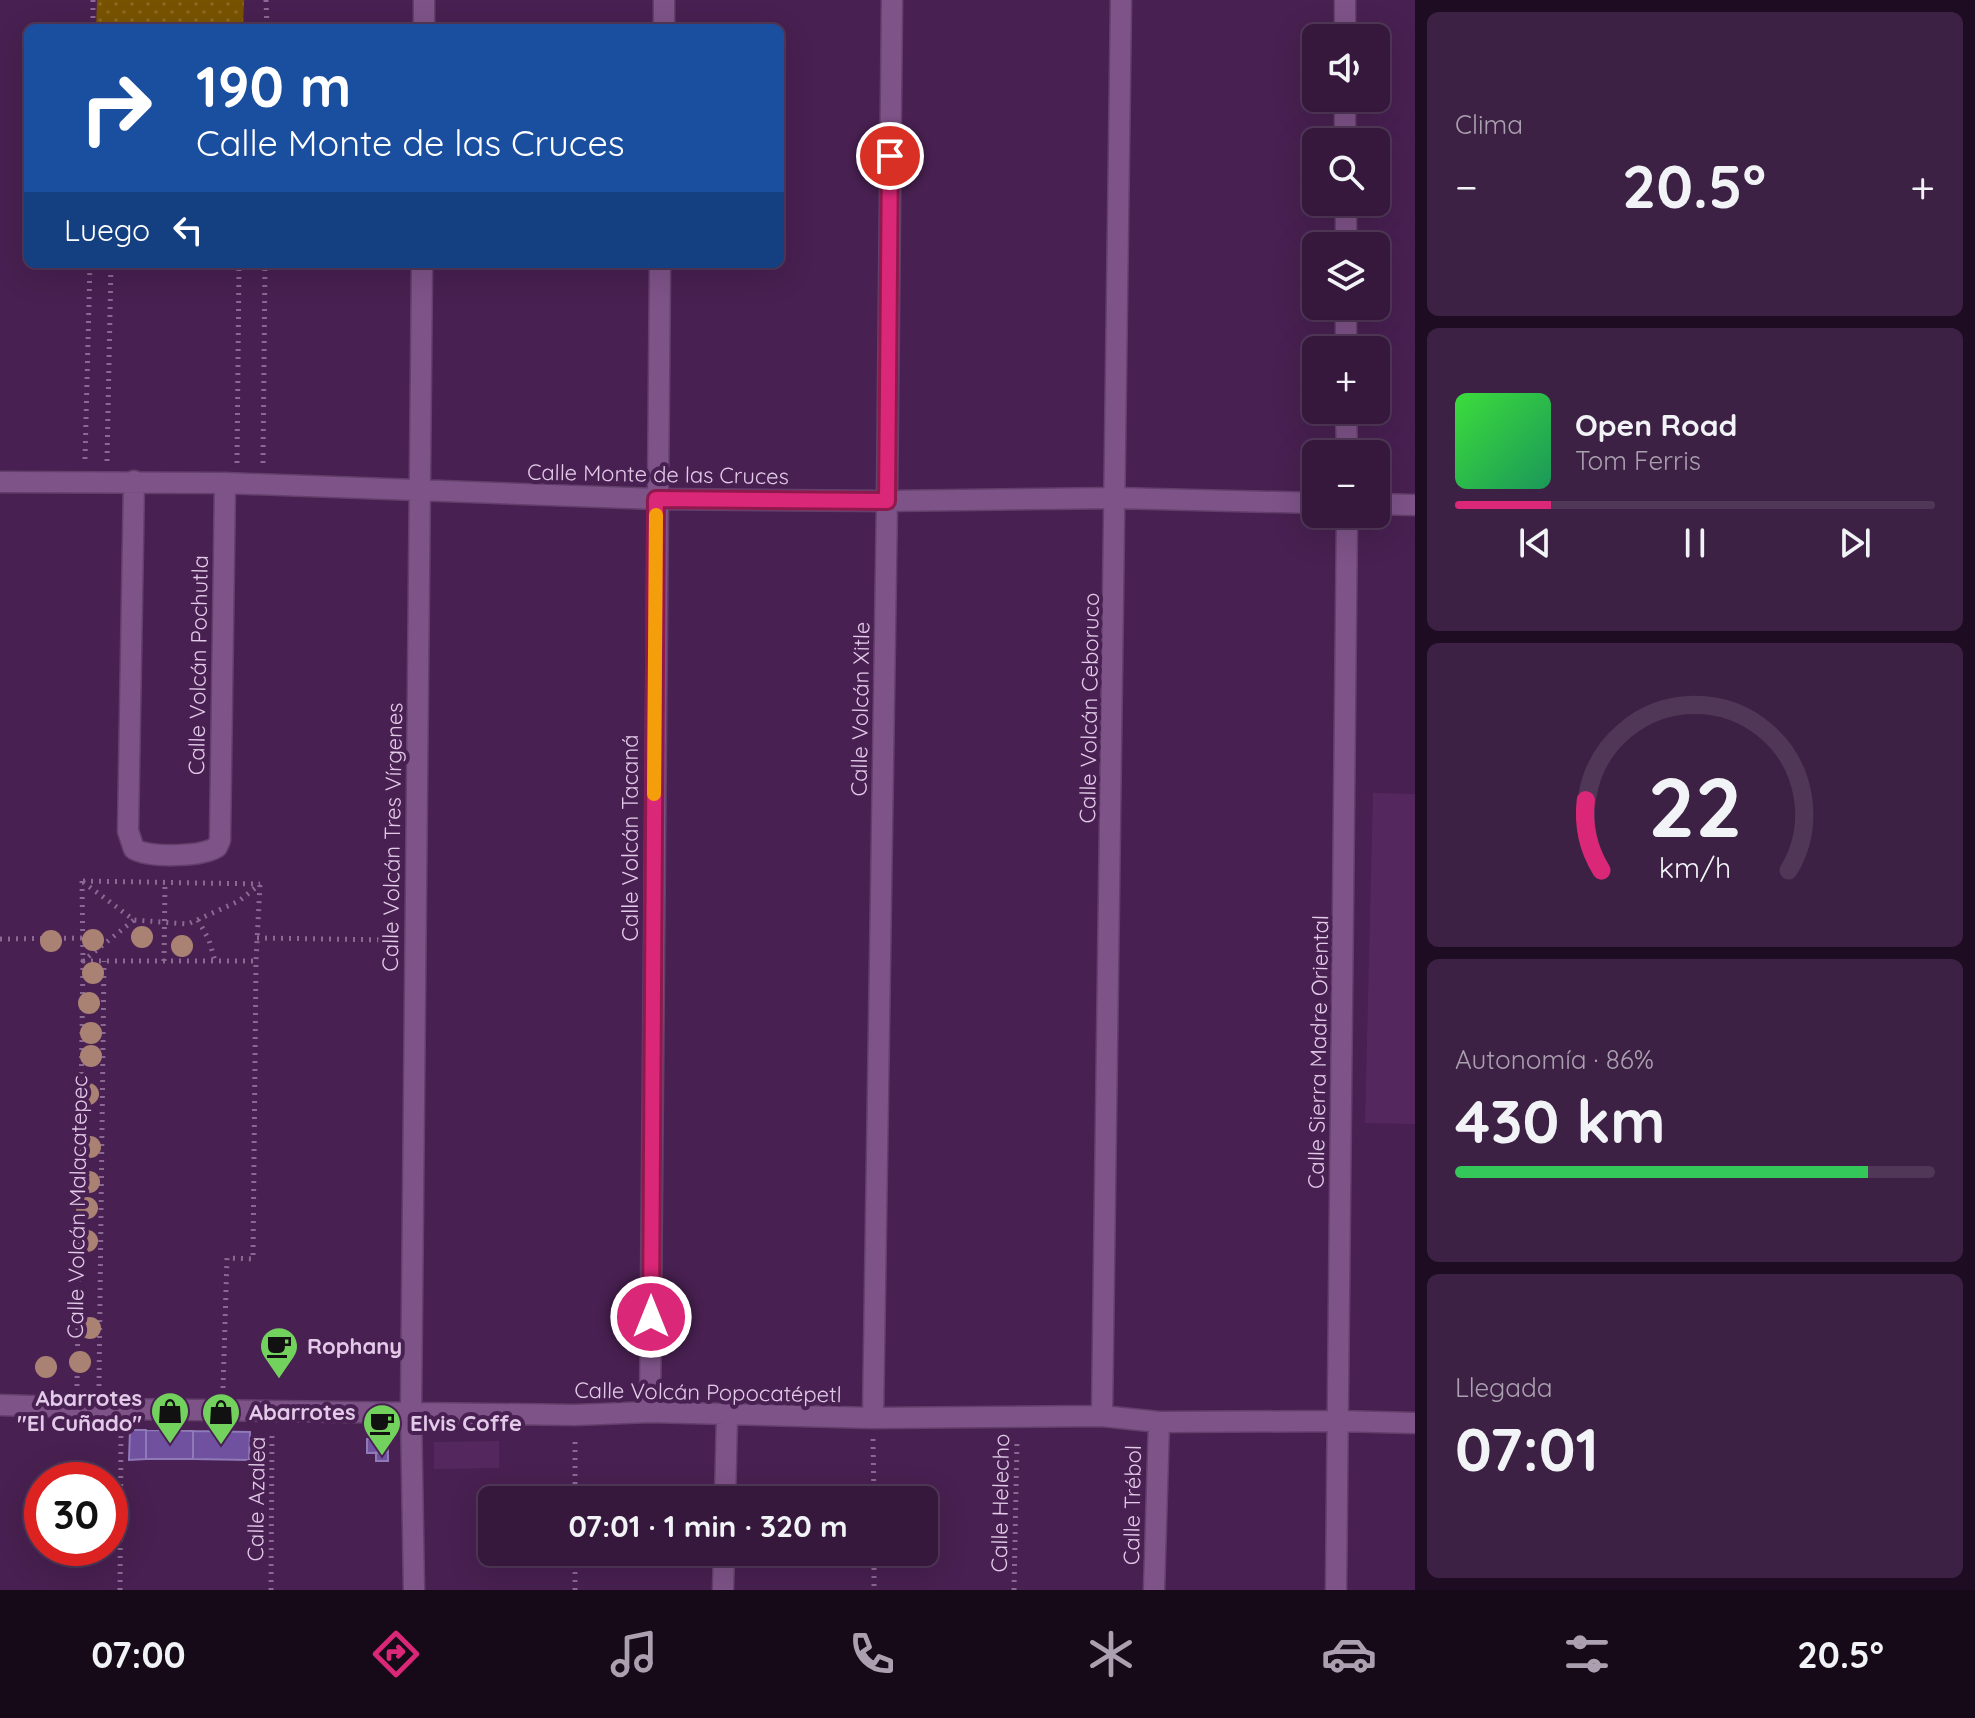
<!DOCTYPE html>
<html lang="es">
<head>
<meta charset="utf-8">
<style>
	body { margin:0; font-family:Quicksand,sans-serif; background:#3d2144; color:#f1f3f6; height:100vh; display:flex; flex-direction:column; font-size:30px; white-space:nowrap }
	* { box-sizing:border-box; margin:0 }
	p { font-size:26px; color:#aaa0b0 }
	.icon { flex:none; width:44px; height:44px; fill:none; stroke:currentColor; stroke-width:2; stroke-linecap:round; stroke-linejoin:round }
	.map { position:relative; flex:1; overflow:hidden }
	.side { display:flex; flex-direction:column; gap:12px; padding:12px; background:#1e0d22; width:560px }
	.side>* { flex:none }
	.hud { position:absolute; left:24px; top:24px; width:760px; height:244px; border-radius:12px; box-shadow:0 8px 32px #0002,0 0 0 2px #503757; background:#1a4fa0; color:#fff; overflow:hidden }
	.controls { position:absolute; left:1302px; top:24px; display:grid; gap:16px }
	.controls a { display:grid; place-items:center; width:88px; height:88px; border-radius:12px; background:#36183d; box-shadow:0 8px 32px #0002,0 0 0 2px #503757; font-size:40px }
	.speed { position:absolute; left:24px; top:1462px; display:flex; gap:16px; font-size:40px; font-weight:700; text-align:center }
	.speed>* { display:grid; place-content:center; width:104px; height:104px; border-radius:50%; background:#36183d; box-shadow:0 8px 32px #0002,0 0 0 2px #503757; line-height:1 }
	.speed .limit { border:12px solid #d22; background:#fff; color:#111 }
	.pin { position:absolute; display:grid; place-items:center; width:68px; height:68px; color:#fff; margin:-34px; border:4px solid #fff; border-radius:50%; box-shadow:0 2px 8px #0007 }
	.me { position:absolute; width:88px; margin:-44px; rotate:0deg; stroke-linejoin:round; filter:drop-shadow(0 0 6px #0008) }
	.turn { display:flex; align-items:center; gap:28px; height:168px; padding:0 40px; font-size:36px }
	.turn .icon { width:104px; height:104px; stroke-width:2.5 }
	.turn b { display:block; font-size:56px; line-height:68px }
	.then { display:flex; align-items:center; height:76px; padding:0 40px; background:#0003; gap:16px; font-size:30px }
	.big { font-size:60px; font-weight:700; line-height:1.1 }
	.side .tile { flex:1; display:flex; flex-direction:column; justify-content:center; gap:12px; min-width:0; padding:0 28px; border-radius:12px; background:#3d2144 }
	.side .dial { align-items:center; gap:0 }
	.dial svg { height:208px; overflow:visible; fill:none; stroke:#503757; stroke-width:7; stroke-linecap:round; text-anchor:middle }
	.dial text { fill:#f1f3f6; stroke:none }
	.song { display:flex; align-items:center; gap:24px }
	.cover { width:96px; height:96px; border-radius:12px; background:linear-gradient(135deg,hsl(120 70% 55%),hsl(150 70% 35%)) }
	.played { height:8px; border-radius:4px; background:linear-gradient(90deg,#db2777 20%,#503757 20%) }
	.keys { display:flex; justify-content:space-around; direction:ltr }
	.heat { display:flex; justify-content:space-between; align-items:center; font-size:44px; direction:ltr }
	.charge { height:12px; border-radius:6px; background:linear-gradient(90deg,#34c759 86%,#503757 0) }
	.trip { position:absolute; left:478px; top:1486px; width:460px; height:80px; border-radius:12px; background:#36183d; box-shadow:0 8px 32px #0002,0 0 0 2px #503757; font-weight:700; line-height:80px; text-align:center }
	.dock { display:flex; height:128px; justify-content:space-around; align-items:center; background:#160a18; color:#aaa0b0 }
	.dock .icon { width:56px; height:56px }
	.dock .current { color:#db2777 }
	.dock b { font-size:36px; color:#f1f3f6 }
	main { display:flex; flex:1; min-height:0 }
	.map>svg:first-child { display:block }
	.built { fill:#55275f }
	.park { fill:url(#park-dots) }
	.building { fill:#6f51a0; stroke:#8f79b7; stroke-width:2 }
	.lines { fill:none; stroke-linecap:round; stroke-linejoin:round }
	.minor-casing { stroke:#633f6b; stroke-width:23 }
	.path { stroke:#8a6992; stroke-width:5; stroke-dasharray:2 6; stroke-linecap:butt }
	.minor { stroke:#7e5388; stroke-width:20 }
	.tree { fill:#a98274 }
	.route-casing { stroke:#8e194d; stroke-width:20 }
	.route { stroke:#db2777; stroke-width:14 }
	.slow { stroke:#f59e0b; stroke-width:14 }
	.labels { text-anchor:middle; stroke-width:8; stroke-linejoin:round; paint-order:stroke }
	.street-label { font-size:22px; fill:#e2cae8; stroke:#482051 }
	.poi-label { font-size:22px; font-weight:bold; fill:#e2cae8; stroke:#482051; text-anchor:start }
</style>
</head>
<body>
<main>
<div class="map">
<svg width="1415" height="1590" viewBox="0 0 1415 1590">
	<defs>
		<pattern id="park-dots" width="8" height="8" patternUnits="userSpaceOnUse" patternTransform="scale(2)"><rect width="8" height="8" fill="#775300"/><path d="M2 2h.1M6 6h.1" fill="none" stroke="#8a6a25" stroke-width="1.8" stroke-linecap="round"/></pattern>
	</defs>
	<rect width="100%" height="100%" fill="#482051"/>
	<path class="built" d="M1373 793 1415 794V1124L1365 1123Z
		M499 1441V1468L434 1469V1442Z"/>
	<path class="park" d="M97 0H244L243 28H96Z"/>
	<path class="building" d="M130 1430H146V1459L129 1460Z
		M146 1430 193 1431V1459H146Z
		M193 1431 250 1432 249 1460 193 1459Z
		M367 1439H387L388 1452 367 1453Z
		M388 1452V1461H376V1453Z"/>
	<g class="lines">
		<defs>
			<path id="minor" d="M1345 0V38
				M424 28V0
				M664 28V0
				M1345 98V142
				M1346 202V246
				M1346 306V350
				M1346 410 1347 454
				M134 481 128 831 134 849C150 858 201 857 217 847L220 840 225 483
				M0 482 225 483 656 499 887 501 1116 498 1316 503
				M1376 504 1415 505
				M0 1405 121 1409 575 1415 650 1412 873 1418 1102 1416 1159 1422 1338 1421 1415 1423
				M650 1412 660 264
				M1102 1416 1121 0
				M873 1418 887 501 892 0
				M725 1500 727 1416
				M414 1590 411 1411 422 264
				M723 1590 724 1552
				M1154 1590 1159 1422
				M1336 1590 1347 514"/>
		</defs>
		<use href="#minor" class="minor-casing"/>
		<path class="path" d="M93 0V28
			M266 0 267 28
			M85 459 90 264
			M107 461 111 264
			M237 463 239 264
			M263 463 265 264
			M82 881 83 961H256
			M83 881 260 884
			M83 882 134 920 188 924 239 901 260 884
			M198 920 209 940 215 961
			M257 938 392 940
			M0 939 83 938
			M164 961 165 883
			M77 1386 83 961 134 920
			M99 1386 104 961
			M223 1388 227 1258 253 1259 256 961 260 884
			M873 1439 874 1500
			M575 1500V1436
			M874 1552V1590
			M120 1590 121 1430
			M271 1590 272 1434
			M575 1590V1552
			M1014 1590 1017 1441"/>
		<use href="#minor" class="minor"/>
	</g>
	<g class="tree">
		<circle cx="142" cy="937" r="11"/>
		<circle cx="93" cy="940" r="11"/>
		<circle cx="51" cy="941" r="11"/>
		<circle cx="182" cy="946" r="11"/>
		<circle cx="93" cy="973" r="11"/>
		<circle cx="89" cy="1003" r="11"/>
		<circle cx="91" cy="1033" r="11"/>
		<circle cx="91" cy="1056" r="11"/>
		<circle cx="88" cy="1094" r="11"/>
		<circle cx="90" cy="1147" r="11"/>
		<circle cx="89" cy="1182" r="11"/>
		<circle cx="87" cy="1208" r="11"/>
		<circle cx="87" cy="1241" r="11"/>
		<circle cx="90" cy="1328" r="11"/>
		<circle cx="80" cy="1362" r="11"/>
		<circle cx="46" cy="1367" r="11"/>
	</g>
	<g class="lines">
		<defs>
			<path id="route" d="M651 1317 656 499 887 501 890 156"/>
		</defs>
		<use href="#route" class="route-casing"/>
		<use href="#route" class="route"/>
		<path class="slow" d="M654 794 656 515"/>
	</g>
	<defs>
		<symbol id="cafe-pin" viewBox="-11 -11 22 30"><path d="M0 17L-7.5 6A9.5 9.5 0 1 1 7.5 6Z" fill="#73d25d" stroke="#482051"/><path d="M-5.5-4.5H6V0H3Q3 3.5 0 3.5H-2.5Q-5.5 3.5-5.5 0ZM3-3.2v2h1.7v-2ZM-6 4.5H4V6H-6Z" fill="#111"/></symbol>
		<symbol id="shop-pin" viewBox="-11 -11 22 30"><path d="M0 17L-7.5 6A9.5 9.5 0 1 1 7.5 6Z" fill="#73d25d" stroke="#482051"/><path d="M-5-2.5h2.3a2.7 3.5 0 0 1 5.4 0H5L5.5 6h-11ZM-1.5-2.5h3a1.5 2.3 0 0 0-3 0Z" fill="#111"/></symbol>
	</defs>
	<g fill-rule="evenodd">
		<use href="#cafe-pin" x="257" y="1324" width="44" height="60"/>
		<use href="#shop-pin" x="148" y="1389" width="44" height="60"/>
		<use href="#shop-pin" x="199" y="1390" width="44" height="60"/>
		<use href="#cafe-pin" x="360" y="1401" width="44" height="60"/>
	</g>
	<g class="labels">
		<g class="street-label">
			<text transform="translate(658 474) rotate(1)" y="8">Calle Monte de las Cruces</text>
			<text transform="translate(198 665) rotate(-89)" y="8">Calle Volcán Pochutla</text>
			<text transform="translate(1089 708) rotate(-89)" y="8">Calle Volcán Ceboruco</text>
			<text transform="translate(860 709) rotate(-89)" y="8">Calle Volcán Xitle</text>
			<text transform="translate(392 837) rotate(-89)" y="8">Calle Volcán Tres Vírgenes</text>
			<text transform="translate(630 838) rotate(-90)" y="8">Calle Volcán Tacaná</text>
			<text transform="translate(1318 1052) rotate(-89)" y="8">Calle Sierra Madre Oriental</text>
			<text transform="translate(77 1207) rotate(-89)" y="8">Calle Volcán Malacatepec</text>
			<text transform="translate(708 1392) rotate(1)" y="8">Calle Volcán Popocatépetl</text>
			<text transform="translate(256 1499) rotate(-89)" y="8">Calle Azalea</text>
			<text transform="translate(1000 1503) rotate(-89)" y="8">Calle Helecho</text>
			<text transform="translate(1132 1505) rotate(-89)" y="8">Calle Trébol</text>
		</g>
		<g class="poi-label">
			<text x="307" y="1354">Rophany</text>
			<text x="142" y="1406" text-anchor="end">Abarrotes<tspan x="142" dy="25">"El Cuñado"</tspan></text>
			<text x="249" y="1420">Abarrotes</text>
			<text x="410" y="1431">Elvis Coffe</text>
		</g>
	</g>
</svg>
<div class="controls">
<a><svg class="icon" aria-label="sound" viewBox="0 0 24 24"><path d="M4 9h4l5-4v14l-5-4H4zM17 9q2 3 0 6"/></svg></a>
<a><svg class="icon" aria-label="search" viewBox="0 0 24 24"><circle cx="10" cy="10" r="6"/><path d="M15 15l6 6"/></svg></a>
<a><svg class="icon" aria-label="layers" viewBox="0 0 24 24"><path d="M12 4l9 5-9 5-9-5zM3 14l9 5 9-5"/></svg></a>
<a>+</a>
<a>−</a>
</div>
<div class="speed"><div class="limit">30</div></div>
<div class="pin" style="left:890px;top:156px;background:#d93025"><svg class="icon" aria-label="arrive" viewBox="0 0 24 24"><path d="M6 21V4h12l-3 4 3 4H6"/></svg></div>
<svg class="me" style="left:651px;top:1317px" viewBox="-20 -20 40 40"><circle r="17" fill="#db2777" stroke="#fff" stroke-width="3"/><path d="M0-11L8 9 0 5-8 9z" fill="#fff"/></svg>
<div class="trip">07:01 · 1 min · 320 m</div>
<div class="hud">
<div class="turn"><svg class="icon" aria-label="right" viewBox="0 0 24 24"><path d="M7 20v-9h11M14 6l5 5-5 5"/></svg><div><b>190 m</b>Calle Monte de las Cruces</div></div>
<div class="then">Luego<svg class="icon" aria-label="left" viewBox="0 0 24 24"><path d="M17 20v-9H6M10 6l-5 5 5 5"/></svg></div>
</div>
</div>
<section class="side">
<div class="tile"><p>Clima</p>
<div class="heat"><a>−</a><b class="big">20.5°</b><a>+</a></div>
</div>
<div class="tile">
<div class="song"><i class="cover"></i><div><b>Open Road</b><p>Tom Ferris</p></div></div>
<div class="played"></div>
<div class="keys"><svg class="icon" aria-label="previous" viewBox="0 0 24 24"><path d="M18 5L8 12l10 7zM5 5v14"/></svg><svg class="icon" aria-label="pause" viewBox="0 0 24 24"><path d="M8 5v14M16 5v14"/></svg><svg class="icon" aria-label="next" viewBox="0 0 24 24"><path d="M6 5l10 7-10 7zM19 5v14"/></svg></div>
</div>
<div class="tile dial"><svg viewBox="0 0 100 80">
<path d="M14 69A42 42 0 1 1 86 69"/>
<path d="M14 69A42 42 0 0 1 8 42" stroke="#db2777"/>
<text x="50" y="56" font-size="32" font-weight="700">22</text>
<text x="50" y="72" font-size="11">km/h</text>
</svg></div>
<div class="tile"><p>Autonomía · 86%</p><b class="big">430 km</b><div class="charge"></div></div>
<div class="tile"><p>Llegada</p><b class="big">07:01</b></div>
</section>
</main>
<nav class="dock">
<b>07:00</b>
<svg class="icon current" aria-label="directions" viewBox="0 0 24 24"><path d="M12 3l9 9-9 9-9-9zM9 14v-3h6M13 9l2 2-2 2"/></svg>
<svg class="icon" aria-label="music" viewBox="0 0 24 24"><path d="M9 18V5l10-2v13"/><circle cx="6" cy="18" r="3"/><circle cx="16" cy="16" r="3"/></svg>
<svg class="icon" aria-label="phone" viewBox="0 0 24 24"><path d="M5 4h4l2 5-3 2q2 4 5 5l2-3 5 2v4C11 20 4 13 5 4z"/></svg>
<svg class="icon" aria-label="climate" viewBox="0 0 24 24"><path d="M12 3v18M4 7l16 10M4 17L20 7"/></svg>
<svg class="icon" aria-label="car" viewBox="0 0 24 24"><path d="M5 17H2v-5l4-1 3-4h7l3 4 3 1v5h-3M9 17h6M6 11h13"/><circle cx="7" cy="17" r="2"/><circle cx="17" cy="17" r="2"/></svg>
<svg class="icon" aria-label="filters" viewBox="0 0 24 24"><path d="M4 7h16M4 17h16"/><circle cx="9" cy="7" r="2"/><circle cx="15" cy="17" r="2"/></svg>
<b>20.5°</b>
</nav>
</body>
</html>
